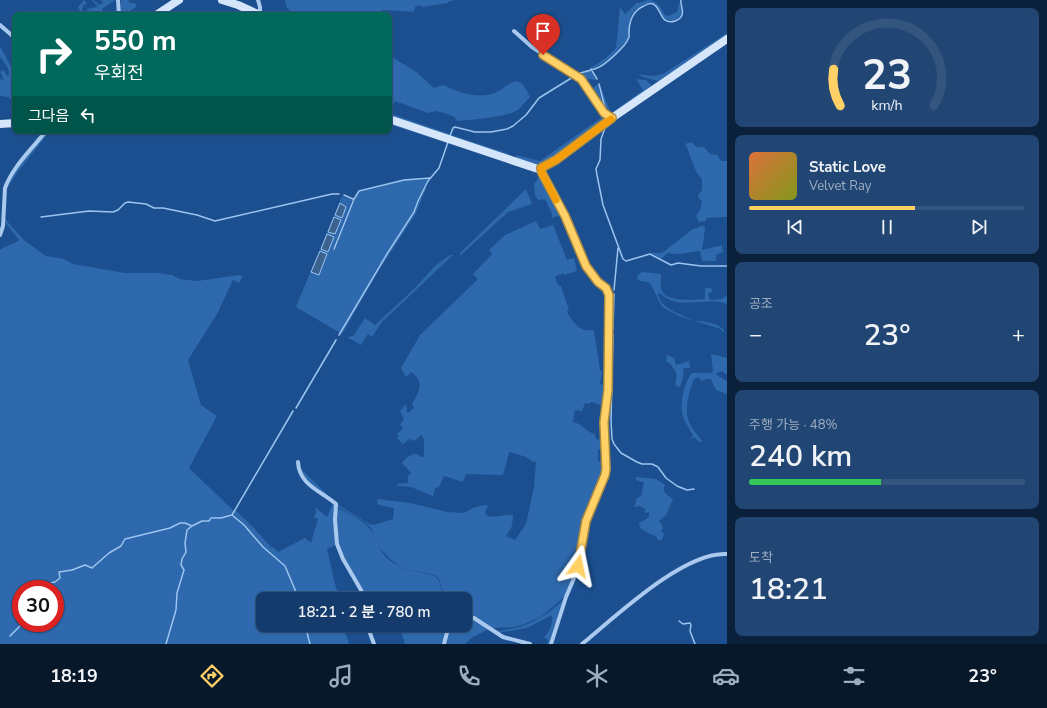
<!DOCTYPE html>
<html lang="ko">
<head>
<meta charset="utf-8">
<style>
	body { margin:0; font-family:"Nunito Sans","Noto Sans KR",sans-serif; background:#214673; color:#f1f3f6; height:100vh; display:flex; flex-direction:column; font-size:15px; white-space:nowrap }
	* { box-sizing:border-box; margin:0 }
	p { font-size:13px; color:#9dadc1 }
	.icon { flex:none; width:22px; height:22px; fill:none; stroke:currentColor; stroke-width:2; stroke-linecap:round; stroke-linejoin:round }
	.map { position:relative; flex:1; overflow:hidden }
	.sheet { display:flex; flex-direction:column; gap:8px; padding:8px; background:#0b203b; width:320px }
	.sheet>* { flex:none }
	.hud { position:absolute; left:12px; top:12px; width:380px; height:122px; border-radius:8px; box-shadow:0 1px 3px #0004,0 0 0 1px #33557e; background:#00695c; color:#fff; overflow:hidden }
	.speed { position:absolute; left:12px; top:580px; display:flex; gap:8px; font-size:20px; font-weight:700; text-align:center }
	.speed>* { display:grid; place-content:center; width:52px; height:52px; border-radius:50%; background:#143b6b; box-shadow:0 1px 3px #0004,0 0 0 1px #33557e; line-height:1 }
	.speed .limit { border:6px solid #d22; background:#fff; color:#111 }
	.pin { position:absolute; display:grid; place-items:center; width:34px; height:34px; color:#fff; margin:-41px -17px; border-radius:50% 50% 50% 0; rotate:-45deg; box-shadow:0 0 4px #0007 }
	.pin .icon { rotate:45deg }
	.me { position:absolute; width:44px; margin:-22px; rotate:12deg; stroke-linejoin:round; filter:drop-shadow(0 0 3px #0008) }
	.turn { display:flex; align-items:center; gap:14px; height:84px; padding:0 16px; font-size:18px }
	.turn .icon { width:52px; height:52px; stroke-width:2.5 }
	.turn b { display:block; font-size:28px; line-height:34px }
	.then { display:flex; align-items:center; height:38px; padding:0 16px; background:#0003; gap:8px; font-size:15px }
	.big { font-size:30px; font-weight:600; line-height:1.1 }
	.sheet .widget { flex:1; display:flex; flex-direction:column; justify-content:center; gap:6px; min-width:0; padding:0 14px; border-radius:8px; background:#214673 }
	.sheet .dial { align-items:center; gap:0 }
	.dial svg { height:104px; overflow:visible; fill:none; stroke:#33557e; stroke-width:7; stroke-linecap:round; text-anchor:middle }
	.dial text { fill:#f1f3f6; stroke:none }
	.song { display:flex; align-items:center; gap:12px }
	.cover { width:48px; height:48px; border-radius:6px; background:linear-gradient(135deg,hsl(20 70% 55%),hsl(70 70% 35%)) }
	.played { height:4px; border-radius:2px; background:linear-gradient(90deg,#ffd166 60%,#33557e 60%) }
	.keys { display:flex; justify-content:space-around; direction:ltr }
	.heat { display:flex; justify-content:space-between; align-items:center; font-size:22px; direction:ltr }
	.charge { height:6px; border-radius:3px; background:linear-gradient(90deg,#34c759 48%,#33557e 0) }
	.trip { position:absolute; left:256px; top:592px; width:216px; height:40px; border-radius:8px; background:#143b6b; box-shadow:0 1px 3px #0004,0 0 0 1px #33557e; font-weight:600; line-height:40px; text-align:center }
	.dock { display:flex; height:64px; justify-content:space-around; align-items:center; background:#08182b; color:#9dadc1 }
	.dock .icon { width:28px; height:28px }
	.dock .active { color:#ffd166 }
	.dock b { font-size:18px; color:#f1f3f6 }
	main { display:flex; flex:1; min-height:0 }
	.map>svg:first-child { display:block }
	.green { fill:#2e69ad; fill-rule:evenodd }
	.water { fill:#3c6290; stroke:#9cc4f0 }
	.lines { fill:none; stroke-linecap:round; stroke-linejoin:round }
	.stream { stroke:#9cc4f0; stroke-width:1.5 }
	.minor { stroke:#a9c9ee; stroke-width:4 }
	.secondary { stroke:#d6e6fa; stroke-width:8 }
	.route-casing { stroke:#a68842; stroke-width:10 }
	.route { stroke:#ffd166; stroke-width:7 }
	.slow { stroke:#f59e0b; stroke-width:7 }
</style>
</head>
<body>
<main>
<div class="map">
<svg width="727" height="644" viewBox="0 0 727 644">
	<rect width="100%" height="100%" fill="#1b4f8f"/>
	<path class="green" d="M84 0 87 3 83 6 82 10 85 14 88 11 86 9 98 7 92 0H94L99 5 103 3 101 0H115L102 9V15H82L78 7Z
		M121 0H128L130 3H135L137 6 125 15H121Z
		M285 0H455L448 2V3L422 7 420 5 415 7 414 12 382 10V15H288L290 11 286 6Z
		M648 0C657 0 661 8 665 15L668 16 677 12 679 2C680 6 683 10 681 14 680 17 677 19 674 20 661 25 662 5 652 3 648 2 641 6 638 8 625 17 632 28 627 39 625 46 605 63 598 66 595 68 592 68 589 69L606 58 616 48 620 7 625 14 638 2 639 3Z
		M727 33V37L658 81 643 77 637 74 653 76 663 74Z
		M0 46 10 65 15 77V110L12 111 10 110 14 102 8 97 0 96V79L3 80H4L0 72 3 70 8 77C11 70 5 63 0 57Z
		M389 55 416 72 434 88 443 85C450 87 456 92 463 93 473 96 487 97 497 92 503 90 512 79 519 82 524 84 528 93 530 97 526 101 523 105 519 109 510 117 471 120 458 121L453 116 444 113 435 111 428 113 395 101 389 113 450 134V136L451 135 504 152 509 154 508 155 389 116Z
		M591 71 596 80 581 78 577 75Z
		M636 79 646 80 652 86 614 114 606 110 599 83 611 113 643 90Z
		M598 84 604 109 590 90Z
		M605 115V121L546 163 534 164 516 159V155L540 161Z
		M389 122 533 169 534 172 533 174 532 171 529 170 389 124Z
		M47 131H50L17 173 6 190 15 172Z
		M691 142 697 147H704L710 154 717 155 721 161H727V217L706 218V221L699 222 696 216 701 208 702 200 699 199 698 195 702 190V179C692 169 692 156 685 144Z
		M541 175 560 215 552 218V214L545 199 538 200 535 195 534 184Z
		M429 179 417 201 413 212 387 253 340 333 296 307 342 196 352 200 333 249H334L353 202 359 192 406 180ZM319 252 327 254 311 272Z
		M425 187 426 189 415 215 379 270 342 334 341 333 388 254 414 213 418 201Z
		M526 189 532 204 508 212 460 256V253Z
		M5 219 25 241 46 256 64 259 73 264 125 273H157L172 275 180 279 197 281 239 275 243 276 239 283 233 280 217 314 188 360 201 405 217 416 189 468 234 511 232 515 221 518H211L209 520 200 521H209L212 519 233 516 235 510 252 526 271 547 274 548 278 552 305 538 311 543 318 519 314 517 316 512 315 507 327 517 333 503 334 505 336 545 327 549 336 588 341 595H344L346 599H263V625H343L349 644H0V250C6 245 14 245 19 240L5 222ZM53 582 45 585 42 589H55V623H21V589H42L44 584Z
		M536 221 540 229 553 225 567 260 574 258 577 271 564 275 563 273 555 277 558 285 561 286 569 310 567 312C573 322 580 333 592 330L594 331 600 370 602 372 600 384 604 385 606 374 608 373 607 398 601 405 591 402 589 404 585 403 582 411 575 410 573 422C584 424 585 432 595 434L596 439 601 440 602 448 598 450V462L606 459 605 469 588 511 575 575 564 597 542 616 525 624 514 627 493 628 482 621 465 616V599H445C442 591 442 581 435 575L406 569 401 567 389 558 379 547 371 528 366 523 337 506 304 479 299 467 337 504 369 524 374 525 393 519 394 508 378 505 377 499 410 503 447 512 464 513 473 508 484 505 488 506 485 512 487 516C497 518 505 514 513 515L512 526 506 536 515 540 526 524 534 487 536 462 532 461 526 457 510 452 509 453 503 475 466 474 463 482 444 476 439 487 435 488 433 496 411 487 399 486 396 484 408 483V476L411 473 402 463C407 457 414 450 421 457H423L424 455V439L421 435 414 441 409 439 403 444 397 438 399 436 397 434 403 428 400 425 404 419 400 411 406 404 407 409V412L408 413 414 408 412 404C419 392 425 382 411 372L406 377 401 368 420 335 478 279 473 274 492 254 489 250 505 235Z
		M700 226 705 227 704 237 702 250 722 245 723 252 716 255V261H702L700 251 679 254 668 253 661 259 651 253H662L693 229 698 228Z
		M450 255H453L382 322 372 337 368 334 361 345 347 337 353 336 365 318 375 325 413 290 435 266Z
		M642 272 661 274C661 279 660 286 662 291 666 302 695 300 705 299V288H710L712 289V292L708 293 710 300 722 299 727 295V304C706 296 678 312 660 293L658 294C661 310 683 315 696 321 704 321 721 324 724 331L722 332 721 329 679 316 662 307 650 283 637 280 638 275Z
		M610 331 612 332 611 408 606 412Z
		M711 354 727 358V375L722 371 715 374 727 381V394L716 390 711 379H706L702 381 698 377 694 379C689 391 684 409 689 422 692 429 698 435 702 441L699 442 694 437 689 441 693 435C689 428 683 420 682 412 680 402 685 380 692 373H712L713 371Z
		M667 355 674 358 676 365 689 361 690 368H684L683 370 684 375 680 387 676 386C674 379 680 376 673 368 671 364 670 363 666 361Z
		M635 477 656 479 665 485 664 487C664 496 668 494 673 499L666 515 659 521 662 525 663 529 661 530 664 534 662 540H658L656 536C649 534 645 531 640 528L639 523 645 520 649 517V512L645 513V509L640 506 634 507 637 498 641 496 644 482 637 481Z
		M338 508C344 511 365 522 369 528 377 537 378 551 388 559 403 571 418 571 435 576L440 583 444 599H365C353 576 334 550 336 524 336 519 337 513 338 508Z
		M563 600 550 644H547L548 640 544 637C550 630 553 625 552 615L527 628 497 633 498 631C526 627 542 620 563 600Z
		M465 618 473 619 489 629 471 638 465 644H445L450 625H465Z
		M397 625H448L443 644H405L400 627Z"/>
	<path class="water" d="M340 203 346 207 342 218 335 215Z
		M334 217 341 220 335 234 328 232Z
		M327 234 334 237 328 252 321 249Z
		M320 251 327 254 319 275 311 272Z"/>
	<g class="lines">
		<path class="stream" d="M591 69 597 79
			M576 74C583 72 590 71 597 68 604 66 626 46 628 39 630 36 629 37 629 33 629 21 632 11 644 6 647 4 650 3 653 4 662 8 660 26 675 21 678 20 681 18 682 15 684 9 680 5 681 0
			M599 84 605 108
			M605 128 601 139 600 160 596 169 597 175 603 205 623 259 626 261 650 254 671 265 678 263 701 266H727
			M450 136 453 128 455 127 475 132H491L507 129 513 126 526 115 539 98 573 77
			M344 195 353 199
			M41 217 89 211 113 212 118 210 125 203 128 202 146 204 154 208H163L197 215 215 221 332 194H339
			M334 249 354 199 359 191 404 180 430 178
			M614 290 618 248
			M613 329 614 294
			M613 334 611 421 612 439 614 444 621 453 637 462 642 464H652L658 467 666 478 677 486 687 490 694 489
			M339 335 387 254 414 212 418 201 428 181 439 168 448 142
			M296 408 336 340
			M232 515 293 411
			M42 589 45 584 55 582 60 578 59 572 72 570 85 565 92 568 109 553 121 546 125 539 170 528 180 523H185L192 526 202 521H209L211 518H221L232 515 244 525 263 547 285 566 299 599
			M679 621 683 624 690 623 691 625 690 631 695 644
			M305 625 310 644
			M10 636 20 626 21 622
			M166 644 176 610 177 593 184 570 181 565 182 559 186 552 185 543 187 530 192 526"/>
		<path class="minor" d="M118 0 119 15
			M258 0 260 7V14
			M0 25 15 38
			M514 31 532 47 581 79 604 113 612 118
			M541 168 543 173 565 216 586 266 598 281 606 288 609 291V301L608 390 604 422 606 469 605 475 586 521 575 576 566 597 551 644
			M0 235 3 226 5 188C13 166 32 149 46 131
			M298 462C299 485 321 491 336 504L335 520 337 544 343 559 361 590 364 599
			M465 618H474L503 637 530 644
			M367 625 374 644
			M444 644 449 625
			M582 644C615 617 684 551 727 554"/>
		<path class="secondary" d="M222 0 238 5 260 15
			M156 15 179 0
			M389 119 538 169 556 159 612 118 727 39
			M0 124 15 123"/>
	</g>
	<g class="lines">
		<defs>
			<path id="route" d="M543 55 581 79 604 113 612 118 556 160 541 168 542 173 565 216 586 266 598 282 606 288 609 295 608 390 604 422 606 469 605 475 586 521 578 566"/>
		</defs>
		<use href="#route" class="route-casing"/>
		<use href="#route" class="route"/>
		<path class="slow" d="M556 200 542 173 541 168 556 160 611 119"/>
	</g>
</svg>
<div class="speed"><div class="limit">30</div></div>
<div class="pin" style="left:543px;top:55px;background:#d93025"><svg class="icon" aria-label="arrive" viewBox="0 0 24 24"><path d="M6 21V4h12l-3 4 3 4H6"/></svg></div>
<svg class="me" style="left:578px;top:566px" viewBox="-20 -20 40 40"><path d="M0-17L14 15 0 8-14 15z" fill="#ffd166" stroke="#fff" stroke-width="4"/></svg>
<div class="trip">18:21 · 2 분 · 780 m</div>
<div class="hud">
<div class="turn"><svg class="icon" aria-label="right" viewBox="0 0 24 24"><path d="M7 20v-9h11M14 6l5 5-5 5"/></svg><div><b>550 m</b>우회전</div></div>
<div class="then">그다음<svg class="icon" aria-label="left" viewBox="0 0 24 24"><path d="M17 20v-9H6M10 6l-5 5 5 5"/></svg></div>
</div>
</div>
<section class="sheet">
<div class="widget dial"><svg viewBox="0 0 100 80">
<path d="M14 69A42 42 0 1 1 86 69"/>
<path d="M14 69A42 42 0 0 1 9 41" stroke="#ffd166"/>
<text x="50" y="56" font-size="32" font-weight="700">23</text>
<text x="50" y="72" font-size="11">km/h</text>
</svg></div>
<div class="widget">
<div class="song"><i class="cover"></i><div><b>Static Love</b><p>Velvet Ray</p></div></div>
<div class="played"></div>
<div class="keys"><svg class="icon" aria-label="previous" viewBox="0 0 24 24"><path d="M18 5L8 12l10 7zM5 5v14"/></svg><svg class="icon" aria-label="pause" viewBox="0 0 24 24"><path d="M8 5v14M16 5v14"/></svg><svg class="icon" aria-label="next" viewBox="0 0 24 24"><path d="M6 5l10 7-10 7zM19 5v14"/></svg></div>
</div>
<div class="widget"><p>공조</p>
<div class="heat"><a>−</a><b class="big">23°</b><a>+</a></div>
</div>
<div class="widget"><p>주행 가능 · 48%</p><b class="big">240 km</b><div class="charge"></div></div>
<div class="widget"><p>도착</p><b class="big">18:21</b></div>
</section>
</main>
<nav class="dock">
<b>18:19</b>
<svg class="icon active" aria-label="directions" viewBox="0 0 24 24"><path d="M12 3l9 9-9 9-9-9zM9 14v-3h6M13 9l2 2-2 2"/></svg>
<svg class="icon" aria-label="music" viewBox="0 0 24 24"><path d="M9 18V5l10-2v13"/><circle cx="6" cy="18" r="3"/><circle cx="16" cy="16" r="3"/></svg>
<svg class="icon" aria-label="phone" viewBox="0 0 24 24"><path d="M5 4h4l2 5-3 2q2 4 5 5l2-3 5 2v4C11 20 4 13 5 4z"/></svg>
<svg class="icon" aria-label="climate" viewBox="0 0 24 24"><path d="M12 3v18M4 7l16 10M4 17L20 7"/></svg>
<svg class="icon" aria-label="car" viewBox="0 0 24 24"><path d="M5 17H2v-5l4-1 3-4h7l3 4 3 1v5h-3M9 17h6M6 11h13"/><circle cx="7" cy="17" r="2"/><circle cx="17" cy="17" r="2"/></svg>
<svg class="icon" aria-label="filters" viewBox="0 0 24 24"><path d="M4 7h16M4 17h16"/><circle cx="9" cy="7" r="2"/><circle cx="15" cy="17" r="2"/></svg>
<b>23°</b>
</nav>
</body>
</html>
